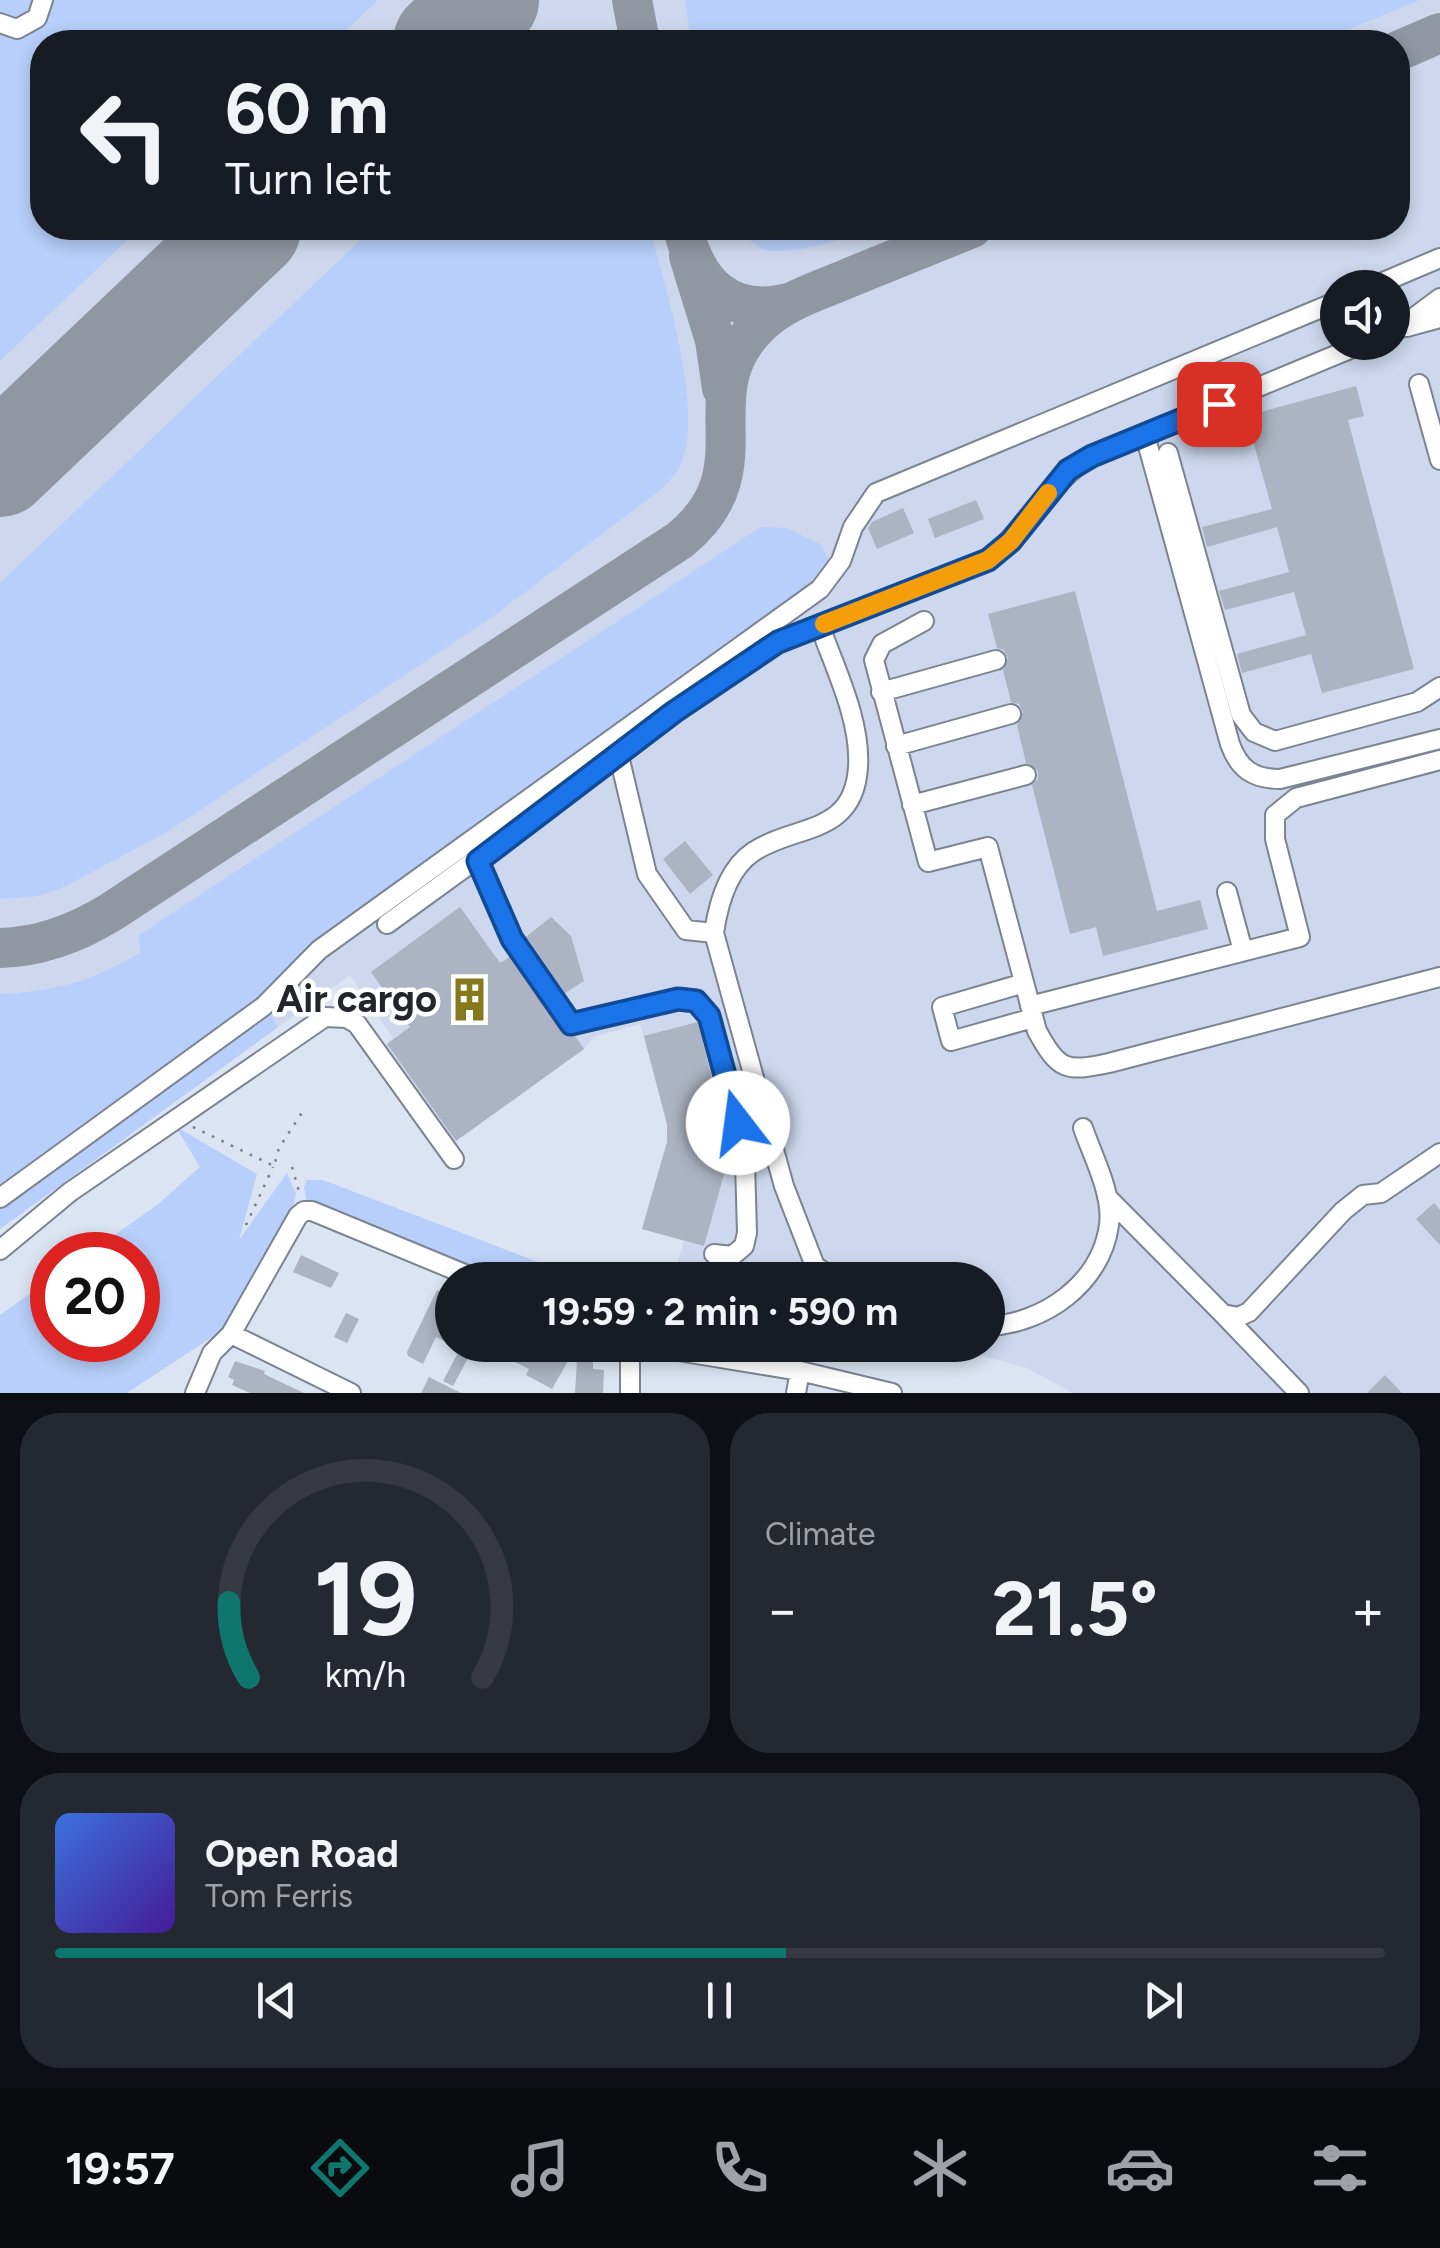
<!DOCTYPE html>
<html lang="en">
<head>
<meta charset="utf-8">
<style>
	body { margin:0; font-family:Figtree,sans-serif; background:#242831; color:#f1f3f6; height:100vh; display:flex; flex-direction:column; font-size:38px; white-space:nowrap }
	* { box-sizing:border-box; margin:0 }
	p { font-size:32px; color:#9ea1a6 }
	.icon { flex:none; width:55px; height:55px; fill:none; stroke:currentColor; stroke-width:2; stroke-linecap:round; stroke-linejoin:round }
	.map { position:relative; height:1393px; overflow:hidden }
	.side { display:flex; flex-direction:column; gap:20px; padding:20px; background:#0d0f14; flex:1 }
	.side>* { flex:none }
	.hud { position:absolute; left:30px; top:30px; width:1380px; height:210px; border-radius:40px; box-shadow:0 5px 15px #0003; background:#171b24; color:#f1f3f6; overflow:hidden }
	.tools { position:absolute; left:1320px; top:270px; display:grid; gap:20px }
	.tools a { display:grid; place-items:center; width:90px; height:90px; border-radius:50%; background:#171b24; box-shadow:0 5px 15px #0003; font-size:50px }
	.speed { position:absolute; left:30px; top:1232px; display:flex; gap:20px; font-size:50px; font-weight:700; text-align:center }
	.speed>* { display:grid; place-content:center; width:130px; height:130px; border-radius:50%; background:#171b24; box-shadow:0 5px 15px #0003; line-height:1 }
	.speed .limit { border:15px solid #d22; background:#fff; color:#111 }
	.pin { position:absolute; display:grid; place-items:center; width:85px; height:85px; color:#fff; margin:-42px; border-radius:20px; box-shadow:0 5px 15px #0006 }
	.me { position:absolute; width:110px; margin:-55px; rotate:345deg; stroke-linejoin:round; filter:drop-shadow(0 0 8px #0008) }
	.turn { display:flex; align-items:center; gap:35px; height:210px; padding:0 30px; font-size:45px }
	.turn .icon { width:130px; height:130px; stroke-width:2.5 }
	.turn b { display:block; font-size:70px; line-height:85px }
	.big { font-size:75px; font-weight:700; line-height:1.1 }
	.side .card { flex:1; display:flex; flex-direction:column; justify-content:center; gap:15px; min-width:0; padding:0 35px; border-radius:40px; background:#242831 }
	.side .dial { align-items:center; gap:0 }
	.dial svg { height:260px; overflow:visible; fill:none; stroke:#363941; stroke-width:7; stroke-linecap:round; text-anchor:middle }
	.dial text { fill:#f1f3f6; stroke:none }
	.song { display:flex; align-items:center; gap:30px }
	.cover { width:120px; height:120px; border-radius:15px; background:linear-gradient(135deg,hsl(220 70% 55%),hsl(260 70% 35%)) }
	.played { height:10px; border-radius:5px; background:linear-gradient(90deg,#0f766e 55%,#363941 55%) }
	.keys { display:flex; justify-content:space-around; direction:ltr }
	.heat { display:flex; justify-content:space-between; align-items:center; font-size:55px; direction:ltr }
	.side .tiles { flex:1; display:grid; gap:20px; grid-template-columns:1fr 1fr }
	.card:last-child { grid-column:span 2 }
	.trip { position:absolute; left:435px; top:1262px; width:570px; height:100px; border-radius:50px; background:#171b24; box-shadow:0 5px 15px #0003; font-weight:700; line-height:100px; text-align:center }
	.dock { display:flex; height:160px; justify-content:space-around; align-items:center; background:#090b0e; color:#9ea1a6 }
	.dock .icon { width:70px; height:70px }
	.dock .active { color:#0f766e }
	.dock b { font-size:45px; color:#f1f3f6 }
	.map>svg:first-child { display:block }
	.built { fill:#cdd8ee; fill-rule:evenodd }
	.green { fill:#b7cffa }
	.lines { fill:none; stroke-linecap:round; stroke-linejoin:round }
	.taxiway { stroke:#9096a2; stroke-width:40 }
	.runway { stroke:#9096a2; stroke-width:102 }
	.building { fill:#acb3c2 }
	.minor-casing { stroke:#7c8391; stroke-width:22 }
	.path { stroke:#767c86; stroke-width:2.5; stroke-dasharray:2.5 8; stroke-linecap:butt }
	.minor { stroke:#fff; stroke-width:18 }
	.route-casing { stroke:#114b97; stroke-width:25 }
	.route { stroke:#1a73e8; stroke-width:18 }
	.slow { stroke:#f59e0b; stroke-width:18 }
	.labels { text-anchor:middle; stroke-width:9; stroke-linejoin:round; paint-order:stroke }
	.poi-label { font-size:38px; font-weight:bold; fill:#22252b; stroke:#fff; text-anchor:end }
</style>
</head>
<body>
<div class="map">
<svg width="1440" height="1393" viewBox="0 0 1440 1393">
	<rect width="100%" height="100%" fill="#dbe4f3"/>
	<path class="built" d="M0 0H1440V1393H1073L1027 1368 943 1345H988V1280H672L684 1241 642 1229 667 1142V1125L640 1024 594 1037 584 1049 454 1142 385 1045 393 1038 350 975 0 1229ZM42 42H1398V228H42ZM1338 288H1392V342H1338Z"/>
	<path class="green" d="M0 0H378L334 42H42V228H140L0 361Z
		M685 0H1420L1318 42H691Z
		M373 228H650C664 286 708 416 678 470 674 476 668 482 663 488L488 620 167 832 64 887 39 896 0 899V583Z
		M740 228H873C851 237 786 258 763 249 755 246 744 235 740 228Z
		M761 527 787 528 822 545 829 562 812 582 467 840 264 1006 278 1027 0 1229V994C59 991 88 982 140 953L139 935Z
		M175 1126 257 1174 239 1240 287 1173 296 1194 291 1213 223 1330 127 1393H0V1315L52 1278V1340H138V1255H86L157 1205 200 1167Z
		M307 1180H323L585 1280H495L307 1204 304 1187Z
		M681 1345H804L801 1363Z"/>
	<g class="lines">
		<path class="taxiway" d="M632 0 640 42
			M1398 51 1440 33
			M683 228C696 283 728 318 789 303
			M689 256 715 340 722 388
			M0 948C41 947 77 933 111 912L680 540C768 468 688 398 757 327 782 301 819 291 851 277 891 261 932 244 972 228"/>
		<path class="runway" d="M444 42 488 0
			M0 466 250 228"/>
	</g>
	<path class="building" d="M1356 386 1364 416 1348 420 1414 669 1322 693 1311 654 1242 673 1237 654 1306 635 1294 592 1225 610 1219 591 1289 572 1277 527 1207 547 1202 527 1272 509 1246 416Z
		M976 500 984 519 935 538 928 519Z
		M903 508 914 533 877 549 868 528 872 522Z
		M1075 591 1157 911 1200 900 1208 929 1103 956 1096 927 1070 934 1032 785 1038 779V771L1026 763 1017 725 1023 712 1019 704 1011 702 1003 670 1008 658 1004 650 997 648 988 614Z
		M685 841 713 875 690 894 663 859Z
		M460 907 500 963 509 957 561 1031 575 1036 584 1049 456 1141 387 1044 410 1027 371 972Z
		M551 917 571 936 584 981 565 993 526 937Z
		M698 1022 724 1128 701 1134 727 1141 730 1153 704 1246 642 1229 667 1142V1124L644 1036Z
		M1434 1203 1440 1210V1245L1416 1219Z
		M301 1255 339 1273 331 1288 293 1272Z
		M437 1290 452 1297V1345L436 1337 423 1364 408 1356 407 1352Z
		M346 1313 359 1319 347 1343 334 1337Z
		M462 1345H552L564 1352 559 1361H568L552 1389 526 1375 529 1369 503 1356 500 1362 473 1349 453 1386 443 1381Z
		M235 1361 265 1371 264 1374 304 1393H250L232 1385 234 1380 228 1377Z
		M577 1361 593 1362V1369L604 1370 603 1393H575Z
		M1385 1375 1402 1393H1367Z
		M429 1377 461 1393H421Z"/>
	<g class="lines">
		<defs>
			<path id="minor" d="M0 23 17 29 37 18 43 0
				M1369 288 1440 258
				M1407 327 1440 318
				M1397 330 1440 298
				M1419 384 1440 460
				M1145 435 1230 744C1239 769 1253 779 1280 779L1440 739
				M1168 453 1241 715 1254 732 1275 741 1417 702 1440 687
				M924 621 882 644 874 660 928 862 988 847 1037 1031C1059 1071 1066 1072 1109 1063L1440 977
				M820 626C835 669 861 720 858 767 854 836 795 824 753 852 728 869 718 905 714 933L784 1186 815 1266 837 1280
				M881 692 996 660
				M896 746 1011 714
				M619 756 647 874 686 930 714 933
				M912 805 1026 775
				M477 861 512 939 571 1024 679 999 695 1001 709 1016 745 1162 747 1233 744 1246 732 1256 714 1254
				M1227 892 1243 951
				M387 924 619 756 674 712 778 642 988 561C1026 528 1049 482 1092 456L1367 342
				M1024 983 942 1007 951 1041 1033 1018
				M1030 1006 1300 937 1275 839V815L1296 798 1440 760
				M1107 1197 1223 1314 1238 1317 1249 1312 1343 1211 1363 1195 1381 1193 1440 1153
				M0 1198 264 1006 319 950 820 589 841 561 853 527 876 493 1338 301
				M0 1250 70 1192 325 1017 347 1018 357 1024 454 1159
				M1223 1314 1299 1393
				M988 1326C1043 1324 1101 1284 1109 1225 1113 1194 1093 1157 1083 1128
				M231 1334 351 1393
				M642 1345 800 1371 892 1393
				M195 1393 212 1353 231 1334 298 1216 304 1211H312L479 1280
				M630 1393V1345
				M796 1393 800 1371"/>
		</defs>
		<use href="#minor" class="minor-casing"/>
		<path class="path" d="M193 1127 274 1166 279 1148 305 1108
			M292 1167 300 1195
			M246 1225 273 1167"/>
		<use href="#minor" class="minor"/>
	</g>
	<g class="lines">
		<defs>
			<path id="route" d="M738 1123 709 1016 696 1001 678 999 571 1024 512 939 478 861 674 712 778 642 988 560 1011 541 1068 470 1092 456 1219 404"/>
		</defs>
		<use href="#route" class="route-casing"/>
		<use href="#route" class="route"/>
		<path class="slow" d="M824 624 988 560 1011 541 1048 493"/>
	</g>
	<defs>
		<symbol id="building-bare" viewBox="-9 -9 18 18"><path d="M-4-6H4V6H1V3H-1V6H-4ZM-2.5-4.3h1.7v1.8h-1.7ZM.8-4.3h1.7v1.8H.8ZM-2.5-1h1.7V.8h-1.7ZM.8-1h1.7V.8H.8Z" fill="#86781c" stroke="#fff" stroke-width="2.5" paint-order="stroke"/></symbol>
	</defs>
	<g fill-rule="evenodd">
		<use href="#building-bare" x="438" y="968" width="63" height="63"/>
	</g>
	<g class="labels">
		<g class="poi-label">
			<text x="437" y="1012">Air cargo</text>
		</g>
	</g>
</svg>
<div class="tools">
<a><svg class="icon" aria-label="sound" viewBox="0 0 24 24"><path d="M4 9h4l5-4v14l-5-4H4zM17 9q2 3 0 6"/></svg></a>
</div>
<div class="speed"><div class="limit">20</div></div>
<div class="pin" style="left:1219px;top:404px;background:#d93025"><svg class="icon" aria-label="arrive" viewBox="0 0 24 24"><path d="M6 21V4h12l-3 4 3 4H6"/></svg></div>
<svg class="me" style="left:738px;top:1123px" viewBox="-20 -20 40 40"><circle r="19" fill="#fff"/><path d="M0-13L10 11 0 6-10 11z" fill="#1a73e8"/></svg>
<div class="trip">19:59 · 2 min · 590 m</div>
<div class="hud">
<div class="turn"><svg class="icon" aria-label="left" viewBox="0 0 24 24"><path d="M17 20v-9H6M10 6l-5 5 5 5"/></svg><div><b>60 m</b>Turn left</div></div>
</div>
</div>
<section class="side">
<div class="tiles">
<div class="card dial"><svg viewBox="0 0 100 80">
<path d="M14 69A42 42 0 1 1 86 69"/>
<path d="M14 69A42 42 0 0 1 8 46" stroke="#0f766e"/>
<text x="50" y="56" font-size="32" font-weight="700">19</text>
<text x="50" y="72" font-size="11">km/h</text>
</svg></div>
<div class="card"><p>Climate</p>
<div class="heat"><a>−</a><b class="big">21.5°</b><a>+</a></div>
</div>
<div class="card">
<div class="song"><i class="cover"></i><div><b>Open Road</b><p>Tom Ferris</p></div></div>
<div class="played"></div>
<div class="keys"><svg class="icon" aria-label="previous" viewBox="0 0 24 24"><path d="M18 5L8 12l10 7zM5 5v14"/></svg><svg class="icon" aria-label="pause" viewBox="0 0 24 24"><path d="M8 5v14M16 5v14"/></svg><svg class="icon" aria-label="next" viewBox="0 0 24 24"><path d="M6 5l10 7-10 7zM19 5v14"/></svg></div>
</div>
</div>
</section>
<nav class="dock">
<b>19:57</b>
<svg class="icon active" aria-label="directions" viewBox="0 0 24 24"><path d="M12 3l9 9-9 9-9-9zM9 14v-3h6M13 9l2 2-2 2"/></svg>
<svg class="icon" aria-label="music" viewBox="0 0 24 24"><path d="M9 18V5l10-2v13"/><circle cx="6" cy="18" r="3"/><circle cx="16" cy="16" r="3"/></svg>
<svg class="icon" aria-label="phone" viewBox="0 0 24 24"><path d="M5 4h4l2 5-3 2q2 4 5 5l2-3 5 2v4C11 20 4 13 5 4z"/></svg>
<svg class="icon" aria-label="climate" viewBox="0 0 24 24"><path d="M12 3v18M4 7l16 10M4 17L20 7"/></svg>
<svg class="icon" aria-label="car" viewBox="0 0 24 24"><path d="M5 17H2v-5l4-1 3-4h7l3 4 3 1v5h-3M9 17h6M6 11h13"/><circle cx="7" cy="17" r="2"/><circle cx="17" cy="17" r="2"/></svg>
<svg class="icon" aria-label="filters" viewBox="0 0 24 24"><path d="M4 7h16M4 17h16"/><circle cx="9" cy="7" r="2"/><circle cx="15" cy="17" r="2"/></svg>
</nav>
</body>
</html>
